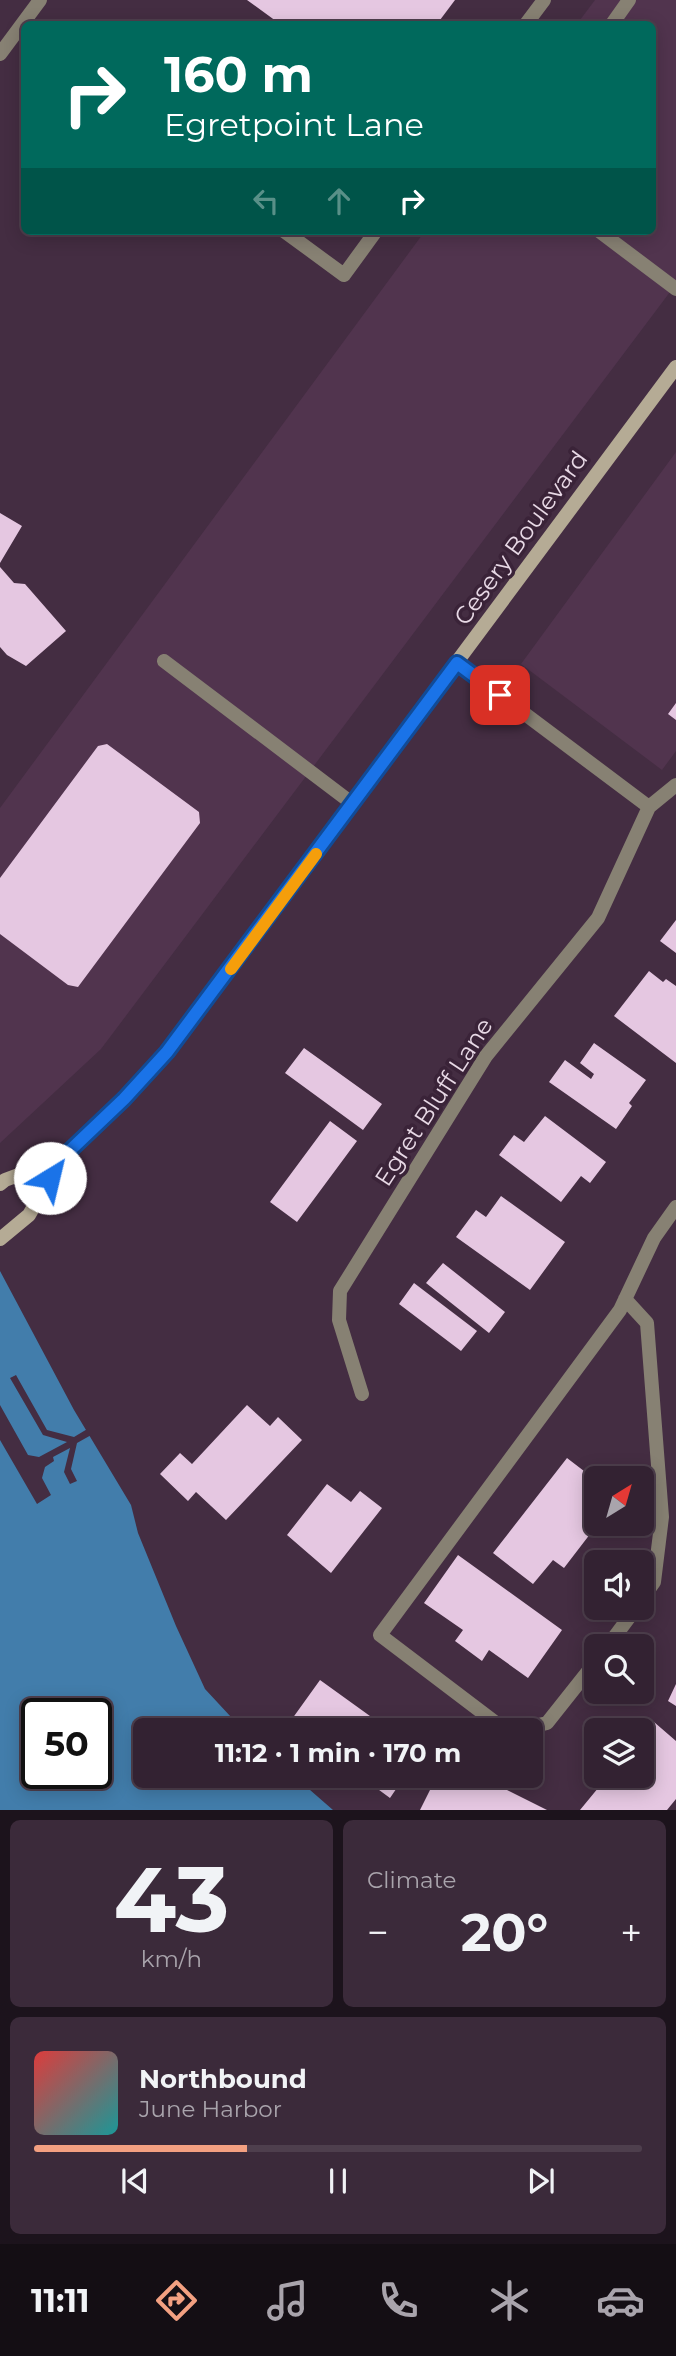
<!DOCTYPE html>
<html lang="en">
<head>
<meta charset="utf-8">
<style>
	body { margin:0; font-family:Montserrat,sans-serif; background:#3b2a3a; color:#f1f3f6; height:100vh; display:flex; flex-direction:column; font-size:26px; white-space:nowrap }
	* { box-sizing:border-box; margin:0 }
	p { font-size:23px; color:#a9a4ac }
	.icon { flex:none; width:38px; height:38px; fill:none; stroke:currentColor; stroke-width:2; stroke-linecap:round; stroke-linejoin:round }
	.map { position:relative; height:1810px; overflow:hidden }
	.side { display:flex; flex-direction:column; gap:10px; padding:10px; background:#1c131c; flex:1 }
	.side>* { flex:none }
	.banner { position:absolute; left:21px; top:21px; width:635px; height:214px; border-radius:10px; box-shadow:0 4px 18px #0003,0 0 0 2px #4e3f4d; background:#00695c; color:#fff; overflow:hidden }
	.needle { width:46px; rotate:37deg }
	.controls { position:absolute; left:584px; top:1466px; display:grid; gap:14px }
	.controls a { display:grid; place-items:center; width:70px; height:70px; border-radius:10px; background:#332232; box-shadow:0 4px 18px #0003,0 0 0 2px #4e3f4d; font-size:35px }
	.speed { position:absolute; left:21px; top:1698px; display:flex; gap:14px; font-size:35px; font-weight:700; text-align:center }
	.speed>* { display:grid; place-content:center; width:91px; height:91px; border-radius:50%; background:#332232; box-shadow:0 4px 18px #0003,0 0 0 2px #4e3f4d; line-height:1 }
	.speed .limit { border:4px solid #111; border-radius:10px; background:#fff; color:#111 }
	.pin { position:absolute; display:grid; place-items:center; width:60px; height:60px; color:#fff; margin:-30px; border-radius:14px; box-shadow:0 4px 10px #0006 }
	.me { position:absolute; width:77px; margin:-38px; rotate:36deg; stroke-linejoin:round; filter:drop-shadow(0 0 5px #0008) }
	.turn { display:flex; align-items:center; gap:24px; height:147px; padding:0 28px; font-size:32px }
	.turn .icon { width:91px; height:91px; stroke-width:2.5 }
	.turn b { display:block; font-size:49px; line-height:60px }
	.lanes { display:flex; align-items:center; height:66px; padding:0 28px; background:#0003; justify-content:center; gap:35px; direction:ltr }
	.lanes .off { opacity:.35 }
	.big { font-size:52px; font-weight:700; line-height:1.1 }
	.side .widget { flex:1; display:flex; flex-direction:column; justify-content:center; gap:10px; min-width:0; padding:0 24px; border-radius:10px; background:#3b2a3a }
	.side .dial { align-items:center; gap:0 }
	.dial b { font-size:91px; line-height:1 }
	.song { display:flex; align-items:center; gap:21px }
	.cover { width:84px; height:84px; border-radius:10px; background:linear-gradient(135deg,hsl(0 70% 55%),hsl(180 70% 35%)) }
	.played { height:7px; border-radius:4px; background:linear-gradient(90deg,#f3a081 35%,#4e3f4d 35%) }
	.keys { display:flex; justify-content:space-around; direction:ltr }
	.heat { display:flex; justify-content:space-between; align-items:center; font-size:38px; direction:ltr }
	.side .tiles { flex:1; display:grid; gap:10px; grid-template-columns:1fr 1fr }
	.widget:last-child { grid-column:span 2 }
	.trip { position:absolute; left:133px; top:1718px; width:410px; height:70px; border-radius:10px; background:#332232; box-shadow:0 4px 18px #0003,0 0 0 2px #4e3f4d; font-weight:700; line-height:70px; text-align:center }
	.dock { display:flex; height:112px; justify-content:space-around; align-items:center; background:#140e14; color:#a9a4ac }
	.dock .icon { width:49px; height:49px }
	.dock .selected { color:#f3a081 }
	.dock b { font-size:32px; color:#f1f3f6 }
	.map>svg:first-child { display:block }
	.built { fill:#51344e }
	.water { fill:#427dab; fill-rule:evenodd }
	.pier { fill:#442d42 }
	.building { fill:#e5c7e1 }
	.lines { fill:none; stroke-linecap:round; stroke-linejoin:round }
	.lane { stroke:#878173; stroke-width:14 }
	.street { stroke:#878173; stroke-width:14 }
	.secondary { stroke:#b5ab95; stroke-width:14 }
	.route-casing { stroke:#114b97; stroke-width:18 }
	.route { stroke:#1a73e8; stroke-width:12 }
	.slow { stroke:#f59e0b; stroke-width:12 }
	.labels { text-anchor:middle; stroke-width:7; stroke-linejoin:round; paint-order:stroke }
	.street-label { font-size:24px; fill:#e8d9e6; stroke:#3a2338 }
</style>
</head>
<body>
<div class="map">
<svg width="676" height="1810" viewBox="0 0 676 1810">
	<rect width="100%" height="100%" fill="#442d42"/>
	<path class="built" d="M595 0H676V284L101 1049 0 1143V808L425 231H653V24H577Z
		M676 452V751L662 770 521 664Z"/>
	<path class="water" d="M0 1271 74 1410 131 1505 138 1533 176 1626 205 1689 244 1731H145V1776H294L333 1810H0ZM37 1713H96V1773H37Z"/>
	<path class="pier" d="M16 1375 47 1430 74 1437 89 1428 93 1434 77 1443 71 1469 77 1481 70 1484 64 1472 70 1448 53 1457 54 1461 45 1467 42 1478 51 1495 37 1504 0 1440V1405L28 1455 39 1457 67 1442 43 1435 10 1378Z"/>
	<path class="building" d="M247 0H455L437 24H280Z
		M0 513 22 526 0 563Z
		M0 567 14 583 25 584 66 631 26 666 7 655 0 647Z
		M676 703V720L668 714Z
		M107 744 199 812 200 823 78 987 68 985 0 934V878L98 746Z
		M676 920V953L660 941Z
		M649 971 663 982 666 979 676 986V1063L614 1016Z
		M594 1043 646 1080 629 1103 632 1106 616 1129 549 1082 565 1060 591 1079 594 1074 580 1063Z
		M304 1048 382 1104 363 1130 285 1073Z
		M545 1116 606 1162 590 1183 581 1176 561 1202 499 1155 514 1135 524 1142Z
		M330 1121 357 1141 297 1222 270 1202Z
		M501 1196 565 1242 530 1290 456 1237 476 1210 486 1217Z
		M443 1263 505 1312 489 1333 426 1283Z
		M414 1283 477 1331 461 1351 399 1304Z
		M247 1405 270 1426 278 1417 302 1440 226 1520 196 1492 188 1501 160 1474 180 1453 192 1464Z
		M567 1458 597 1481V1497L588 1508 597 1514V1525L564 1568 553 1560 533 1584 493 1553Z
		M327 1484 351 1502 360 1491 382 1508 331 1573 287 1535Z
		M458 1555 562 1630 528 1678 489 1650 482 1661 455 1641 463 1630 424 1603Z
		M320 1680 388 1729 397 1717 408 1724 404 1731H307L292 1719Z
		M676 1684V1706L668 1701Z
		M654 1722 676 1741V1799L667 1810H580L608 1776H642V1736Z
		M360 1776H405L390 1798Z
		M437 1776H479L547 1810H420Z"/>
	<g class="lines">
		<path class="lane" d="M526 24 544 0
			M612 24 629 0
			M284 231 344 275 376 231
			M599 231 676 289
			M164 661 353 804"/>
		<path class="street" d="M0 54 40 0
			M457 663 649 807
			M625 1299 647 1323 662 1517 654 1582 642 1599
			M362 1394 339 1320 340 1291 486 1056 598 918 649 807 676 785
			M607 1647 636 1608
			M597 1660 547 1723 518 1730 496 1723 380 1635 620 1310 654 1238 676 1207"/>
		<path class="secondary" d="M0 1184 5 1180 61 1159
			M0 1239 29 1215 61 1159 124 1099 167 1052 676 367"/>
	</g>
	<g class="lines">
		<defs>
			<path id="route" d="M50 1178 61 1159 124 1099 167 1052 457 663 500 695"/>
		</defs>
		<use href="#route" class="route-casing"/>
		<use href="#route" class="route"/>
		<path class="slow" d="M231 969 316 854"/>
	</g>
	<g class="labels">
		<g class="street-label">
			<text transform="translate(521 538) rotate(-54)" y="8">Cesery Boulevard</text>
			<text transform="translate(434 1102) rotate(-57)" y="8">Egret Bluff Lane</text>
		</g>
	</g>
</svg>
<div class="controls">
<a><svg class="needle" viewBox="-14 -14 28 28"><path d="M0-13l5 13h-10z" fill="#e53935"/><path d="M0 13l5-13h-10z" fill="#a9a4ac"/></svg></a>
<a><svg class="icon" aria-label="sound" viewBox="0 0 24 24"><path d="M4 9h4l5-4v14l-5-4H4zM17 9q2 3 0 6"/></svg></a>
<a><svg class="icon" aria-label="search" viewBox="0 0 24 24"><circle cx="10" cy="10" r="6"/><path d="M15 15l6 6"/></svg></a>
<a><svg class="icon" aria-label="layers" viewBox="0 0 24 24"><path d="M12 4l9 5-9 5-9-5zM3 14l9 5 9-5"/></svg></a>
</div>
<div class="speed"><div class="limit">50</div></div>
<div class="pin" style="left:500px;top:695px;background:#d93025"><svg class="icon" aria-label="arrive" viewBox="0 0 24 24"><path d="M6 21V4h12l-3 4 3 4H6"/></svg></div>
<svg class="me" style="left:50px;top:1178px" viewBox="-20 -20 40 40"><circle r="19" fill="#fff"/><path d="M0-13L10 11 0 6-10 11z" fill="#1a73e8"/></svg>
<div class="trip">11:12 · 1 min · 170 m</div>
<div class="banner">
<div class="turn"><svg class="icon" aria-label="right" viewBox="0 0 24 24"><path d="M7 20v-9h11M14 6l5 5-5 5"/></svg><div><b>160 m</b>Egretpoint Lane</div></div>
<div class="lanes"><svg class="icon off" aria-label="left" viewBox="0 0 24 24"><path d="M17 20v-9H6M10 6l-5 5 5 5"/></svg><svg class="icon off" aria-label="ahead" viewBox="0 0 24 24"><path d="M12 20V5M6 11l6-6 6 6"/></svg><svg class="icon" aria-label="right" viewBox="0 0 24 24"><path d="M7 20v-9h11M14 6l5 5-5 5"/></svg></div>
</div>
</div>
<section class="side">
<div class="tiles">
<div class="widget dial"><b>43</b><p>km/h</p></div>
<div class="widget"><p>Climate</p>
<div class="heat"><a>−</a><b class="big">20°</b><a>+</a></div>
</div>
<div class="widget">
<div class="song"><i class="cover"></i><div><b>Northbound</b><p>June Harbor</p></div></div>
<div class="played"></div>
<div class="keys"><svg class="icon" aria-label="previous" viewBox="0 0 24 24"><path d="M18 5L8 12l10 7zM5 5v14"/></svg><svg class="icon" aria-label="pause" viewBox="0 0 24 24"><path d="M8 5v14M16 5v14"/></svg><svg class="icon" aria-label="next" viewBox="0 0 24 24"><path d="M6 5l10 7-10 7zM19 5v14"/></svg></div>
</div>
</div>
</section>
<nav class="dock">
<b>11:11</b>
<svg class="icon selected" aria-label="directions" viewBox="0 0 24 24"><path d="M12 3l9 9-9 9-9-9zM9 14v-3h6M13 9l2 2-2 2"/></svg>
<svg class="icon" aria-label="music" viewBox="0 0 24 24"><path d="M9 18V5l10-2v13"/><circle cx="6" cy="18" r="3"/><circle cx="16" cy="16" r="3"/></svg>
<svg class="icon" aria-label="phone" viewBox="0 0 24 24"><path d="M5 4h4l2 5-3 2q2 4 5 5l2-3 5 2v4C11 20 4 13 5 4z"/></svg>
<svg class="icon" aria-label="climate" viewBox="0 0 24 24"><path d="M12 3v18M4 7l16 10M4 17L20 7"/></svg>
<svg class="icon" aria-label="car" viewBox="0 0 24 24"><path d="M5 17H2v-5l4-1 3-4h7l3 4 3 1v5h-3M9 17h6M6 11h13"/><circle cx="7" cy="17" r="2"/><circle cx="17" cy="17" r="2"/></svg>
</nav>
</body>
</html>
